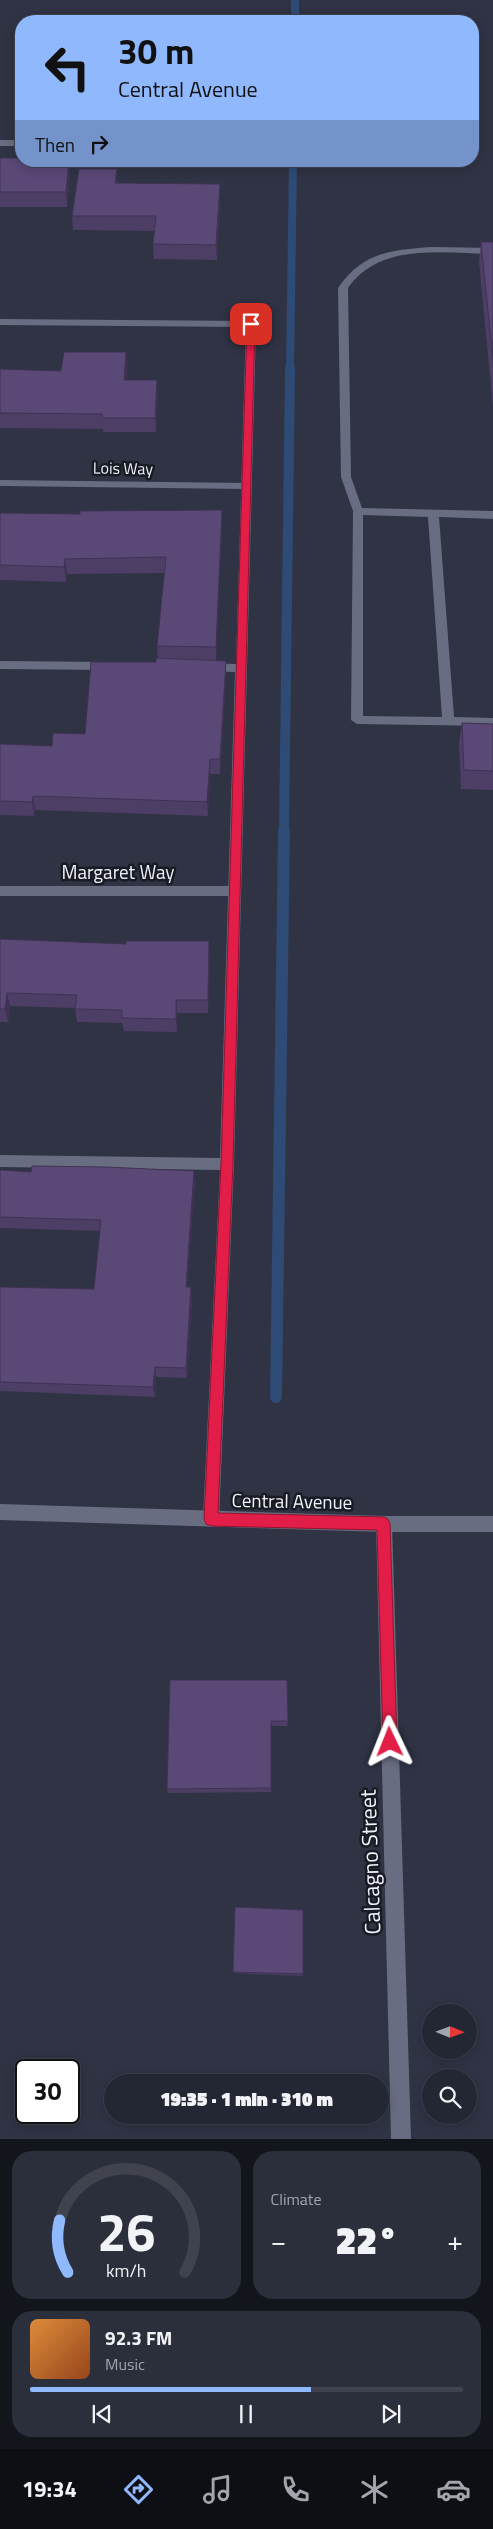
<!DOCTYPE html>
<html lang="en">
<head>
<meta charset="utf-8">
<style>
	body { margin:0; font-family:"Titillium Web",sans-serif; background:#2b2e3b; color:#f1f3f6; height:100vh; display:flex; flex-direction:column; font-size:19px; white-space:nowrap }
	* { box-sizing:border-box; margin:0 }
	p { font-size:16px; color:#a3a5ac }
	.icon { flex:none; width:28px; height:28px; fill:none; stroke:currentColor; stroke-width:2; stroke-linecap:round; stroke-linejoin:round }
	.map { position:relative; height:2139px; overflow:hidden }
	.sheet { display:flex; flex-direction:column; gap:12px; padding:12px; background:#13151c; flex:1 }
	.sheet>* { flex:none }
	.guide { position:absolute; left:15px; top:15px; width:464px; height:152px; border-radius:20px; box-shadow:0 2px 12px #0003,0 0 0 1px #40434e; background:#90b8fd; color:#111; overflow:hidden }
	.needle { width:32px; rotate:91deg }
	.controls { position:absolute; left:422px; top:2004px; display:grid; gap:10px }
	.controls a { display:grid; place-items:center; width:55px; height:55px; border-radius:50%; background:#232633; box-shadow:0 2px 12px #0003,0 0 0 1px #40434e; font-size:25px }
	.speed { position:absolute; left:15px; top:2059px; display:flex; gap:10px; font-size:25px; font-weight:700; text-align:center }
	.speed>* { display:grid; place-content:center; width:65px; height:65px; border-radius:50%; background:#232633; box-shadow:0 2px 12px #0003,0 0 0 1px #40434e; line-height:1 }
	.speed .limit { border:2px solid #111; border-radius:8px; background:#fff; color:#111 }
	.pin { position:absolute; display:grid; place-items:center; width:42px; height:42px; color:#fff; margin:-21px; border-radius:10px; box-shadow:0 2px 8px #0006 }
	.me { position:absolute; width:55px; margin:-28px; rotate:358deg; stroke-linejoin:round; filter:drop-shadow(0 0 4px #0008) }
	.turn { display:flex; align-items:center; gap:18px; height:105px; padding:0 20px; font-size:22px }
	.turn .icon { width:65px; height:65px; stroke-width:2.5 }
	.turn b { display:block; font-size:35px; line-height:42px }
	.then { display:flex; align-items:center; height:48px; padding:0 20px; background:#0003; gap:10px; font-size:19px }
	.big { font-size:38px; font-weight:800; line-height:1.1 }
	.sheet .tile { flex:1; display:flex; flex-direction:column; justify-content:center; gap:8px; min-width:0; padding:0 18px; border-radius:20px; background:#2b2e3b }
	.sheet .dial { align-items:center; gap:0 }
	.dial svg { height:130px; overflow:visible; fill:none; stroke:#40434e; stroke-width:7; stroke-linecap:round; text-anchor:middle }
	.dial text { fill:#f1f3f6; stroke:none }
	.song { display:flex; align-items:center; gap:15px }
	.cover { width:60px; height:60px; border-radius:8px; background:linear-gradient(135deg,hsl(30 70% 55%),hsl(20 70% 35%)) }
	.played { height:5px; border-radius:2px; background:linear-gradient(90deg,#90b8fd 65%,#40434e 65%) }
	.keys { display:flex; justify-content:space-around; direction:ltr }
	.heat { display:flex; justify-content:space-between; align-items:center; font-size:28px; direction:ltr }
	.sheet .tiles { flex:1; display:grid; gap:12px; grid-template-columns:1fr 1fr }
	.tile:last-child { grid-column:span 2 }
	.trip { position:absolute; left:104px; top:2074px; width:285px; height:50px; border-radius:25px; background:#232633; box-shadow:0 2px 12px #0003,0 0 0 1px #40434e; font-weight:800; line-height:50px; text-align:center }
	.tabs { display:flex; height:80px; justify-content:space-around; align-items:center; background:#0e0f14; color:#a3a5ac }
	.tabs .icon { width:35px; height:35px }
	.tabs .on { color:#90b8fd }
	.tabs b { font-size:22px; color:#f1f3f6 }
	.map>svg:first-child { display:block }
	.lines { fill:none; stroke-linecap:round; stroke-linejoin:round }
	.stream-far2 { stroke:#2e4b75; stroke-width:8 }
	.stream-far1 { stroke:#2e4b75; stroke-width:10 }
	.stream { stroke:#2e4b75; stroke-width:12 }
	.service { fill:#696d81; fill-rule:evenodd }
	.minor { fill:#696d81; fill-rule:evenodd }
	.tertiary { fill:#696d81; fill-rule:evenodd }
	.wall { fill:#4d3e66 }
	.shaded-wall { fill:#3f3253 }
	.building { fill:#5a4877; stroke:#3f3253 }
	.route { fill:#e11d48; stroke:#92132f }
	.labels { text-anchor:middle; stroke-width:5; stroke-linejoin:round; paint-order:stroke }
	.far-street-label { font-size:16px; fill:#eff2fd; stroke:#191b23 }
	.street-label { font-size:19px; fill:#eff2fd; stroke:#191b23 }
	.near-street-label { font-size:22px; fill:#eff2fd; stroke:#191b23 }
</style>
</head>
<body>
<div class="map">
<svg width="493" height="2139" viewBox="0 0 493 2139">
	<rect width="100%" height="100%" fill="#2f3344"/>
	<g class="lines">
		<path class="stream-far2" d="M295 0V21
			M290 369 293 161"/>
		<path class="stream-far1" d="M284 831 290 368"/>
		<path class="stream" d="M276 1397 284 830"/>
		<path class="service" d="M432 247 493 248V254C444 253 380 242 348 288L351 477 362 508 493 511V519L439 517 454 717 493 718V726L357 724 351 720 353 511 341 477 338 288C363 252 390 250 432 247ZM363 515 428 517 442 717 363 716Z
			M0 319 251 321 256 324 234 1164 219 1519 217 1525 211 1527 205 1525 203 1519 220 1170 0 1167V1155L220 1158 235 672 207 671 201 667 207 663 236 664 246 327 0 325Z
			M0 661 108 662 114 666 108 670 0 669Z"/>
		<path class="minor" d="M0 140H21V146H0Z
			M0 480 246 483 251 486 246 489 0 486Z
			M0 886H235L241 891 235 896H0Z
			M384 1516 390 1518 392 1524 411 2139H391L376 1524 378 1518Z"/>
		<path class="tertiary" d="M0 1504 384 1516H493V1532H384L0 1520Z"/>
	</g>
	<path class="wall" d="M0 158 70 173 67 207H0Z
		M118 183 220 199 217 260 154 259 153 244 155 231 73 230 72 216Z
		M481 242H493V407L479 262Z
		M126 352 127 367 126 380 158 394 156 432H103V429L0 428V369L61 371Z
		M222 510V526L216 660 226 676 220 774H210L208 816 35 810 34 816 0 815V744L52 746 85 734 156 662 158 658 157 646 164 573 67 574 66 582 0 580V513L80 514Z
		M462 723 493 724V790L461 789 459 742Z
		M0 939 210 954 208 1013H177V1032L124 1031 122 1023 77 1022 75 1008 10 1006 8 1022H0Z
		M0 1170 195 1182 187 1287 192 1298 187 1378 156 1377 155 1397 0 1391V1287L94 1289 100 1231 0 1228Z
		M170 1680 288 1721 287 1726H271V1792L168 1793 167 1789Z
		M235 1907 303 1974 302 1976 234 1973Z"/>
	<path class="shaded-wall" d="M69 161 70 173 67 207 66 192Z
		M117 169 118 184 115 183Z
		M220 184V199L217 260 216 245Z
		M126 352 127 367 125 394 124 380Z
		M157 380 158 394 156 432 155 418Z
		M222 510V526L216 662V647Z
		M65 559 67 574 66 582 64 567Z
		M226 661V676L220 774V759Z
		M210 759V774L208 816 207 802Z
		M33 796 35 810 34 816 32 802Z
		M209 941 210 954 208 1013V1000Z
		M7 993 10 1006 8 1022 5 1009Z
		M176 1000 177 1013V1032L176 1019Z
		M194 1171 195 1182 186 1298V1287Z
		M191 1287 192 1298 187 1378 186 1368Z
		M155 1367 156 1377 155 1397 153 1387Z"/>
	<path class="building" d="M0 158H21V161H69L66 192H0Z
		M79 169H117L115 183 220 184 216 245 153 244 156 216H72Z
		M481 242H493V360Z
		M64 352H126L124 380H157L155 418H102V414L0 413V369L61 371Z
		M222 510 216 647 157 646 166 557 65 559 64 567 0 565V513L80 514V511Z
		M156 658 226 661 220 759H210L207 802 33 796 32 802 0 801V744L52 746 53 733 85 734 91 662H156Z
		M462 723 493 724V771L464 770Z
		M0 939 126 944V941H209L208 1000H176V1019L122 1018V1010L75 1009 77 995 7 993 5 1009H0Z
		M32 1166 105 1167 194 1171 186 1287H191L186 1368 155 1367 153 1387 0 1382V1287L94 1289 101 1220 0 1217V1170L31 1172Z
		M170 1680H287L288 1721H271V1788L167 1789Z
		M235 1907 303 1910V1974L233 1972Z"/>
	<path class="route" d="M251 322 255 324 233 1164 218 1513 384 1517 388 1519 390 1524 397 1742 395 1747 390 1749 385 1747 383 1742 377 1530 211 1526 206 1524 204 1519 221 1164 247 324Z"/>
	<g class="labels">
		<g class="far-street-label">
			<text transform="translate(123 468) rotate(1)" y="6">Lois Way</text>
		</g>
		<g class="street-label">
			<text x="118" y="879">Margaret Way</text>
			<text transform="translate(292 1501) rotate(1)" y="7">Central Avenue</text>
		</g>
		<g class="near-street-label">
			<text transform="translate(370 1862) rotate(-92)" y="8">Calcagno Street</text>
		</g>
	</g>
</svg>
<div class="controls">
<a><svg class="needle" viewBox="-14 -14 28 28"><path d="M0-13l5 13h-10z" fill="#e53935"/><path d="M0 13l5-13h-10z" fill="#a3a5ac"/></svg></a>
<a><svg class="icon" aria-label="search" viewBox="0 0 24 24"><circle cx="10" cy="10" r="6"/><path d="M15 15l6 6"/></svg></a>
</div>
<div class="speed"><div class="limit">30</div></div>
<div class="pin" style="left:251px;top:324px;background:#d93025"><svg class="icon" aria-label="arrive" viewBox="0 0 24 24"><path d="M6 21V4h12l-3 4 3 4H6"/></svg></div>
<svg class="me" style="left:390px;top:1742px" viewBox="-20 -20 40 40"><path d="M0-17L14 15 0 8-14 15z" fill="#e11d48" stroke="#fff" stroke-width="4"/></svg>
<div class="trip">19:35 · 1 min · 310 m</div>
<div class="guide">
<div class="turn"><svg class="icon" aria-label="left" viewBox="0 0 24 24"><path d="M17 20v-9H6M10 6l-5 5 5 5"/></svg><div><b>30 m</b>Central Avenue</div></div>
<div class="then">Then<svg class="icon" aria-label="right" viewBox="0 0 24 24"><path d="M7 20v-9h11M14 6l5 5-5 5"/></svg></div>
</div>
</div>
<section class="sheet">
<div class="tiles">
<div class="tile dial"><svg viewBox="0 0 100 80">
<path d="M14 69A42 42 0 1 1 86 69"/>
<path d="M14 69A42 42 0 0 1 9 37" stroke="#90b8fd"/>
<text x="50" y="56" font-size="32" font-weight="700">26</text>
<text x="50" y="72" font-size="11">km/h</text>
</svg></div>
<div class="tile"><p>Climate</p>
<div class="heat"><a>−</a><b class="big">22°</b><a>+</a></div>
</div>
<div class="tile">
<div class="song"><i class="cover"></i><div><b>92.3 FM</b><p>Music</p></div></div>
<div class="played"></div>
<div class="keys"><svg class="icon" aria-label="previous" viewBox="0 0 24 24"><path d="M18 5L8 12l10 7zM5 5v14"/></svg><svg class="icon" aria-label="pause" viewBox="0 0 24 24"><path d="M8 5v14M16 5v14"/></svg><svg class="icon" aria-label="next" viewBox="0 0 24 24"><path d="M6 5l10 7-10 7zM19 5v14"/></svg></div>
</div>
</div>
</section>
<nav class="tabs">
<b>19:34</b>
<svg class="icon on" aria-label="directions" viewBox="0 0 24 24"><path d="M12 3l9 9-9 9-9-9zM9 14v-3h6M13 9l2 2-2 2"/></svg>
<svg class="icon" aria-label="music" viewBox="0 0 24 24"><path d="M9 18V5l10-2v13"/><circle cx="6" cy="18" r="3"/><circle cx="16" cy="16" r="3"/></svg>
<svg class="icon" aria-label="phone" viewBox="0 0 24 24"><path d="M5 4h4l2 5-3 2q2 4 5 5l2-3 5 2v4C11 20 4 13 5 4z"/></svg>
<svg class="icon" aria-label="climate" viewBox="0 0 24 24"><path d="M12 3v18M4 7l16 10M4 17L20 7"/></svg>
<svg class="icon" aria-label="car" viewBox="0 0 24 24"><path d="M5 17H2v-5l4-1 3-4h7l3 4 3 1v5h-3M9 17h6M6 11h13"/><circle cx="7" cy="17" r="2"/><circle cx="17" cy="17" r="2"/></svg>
</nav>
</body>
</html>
